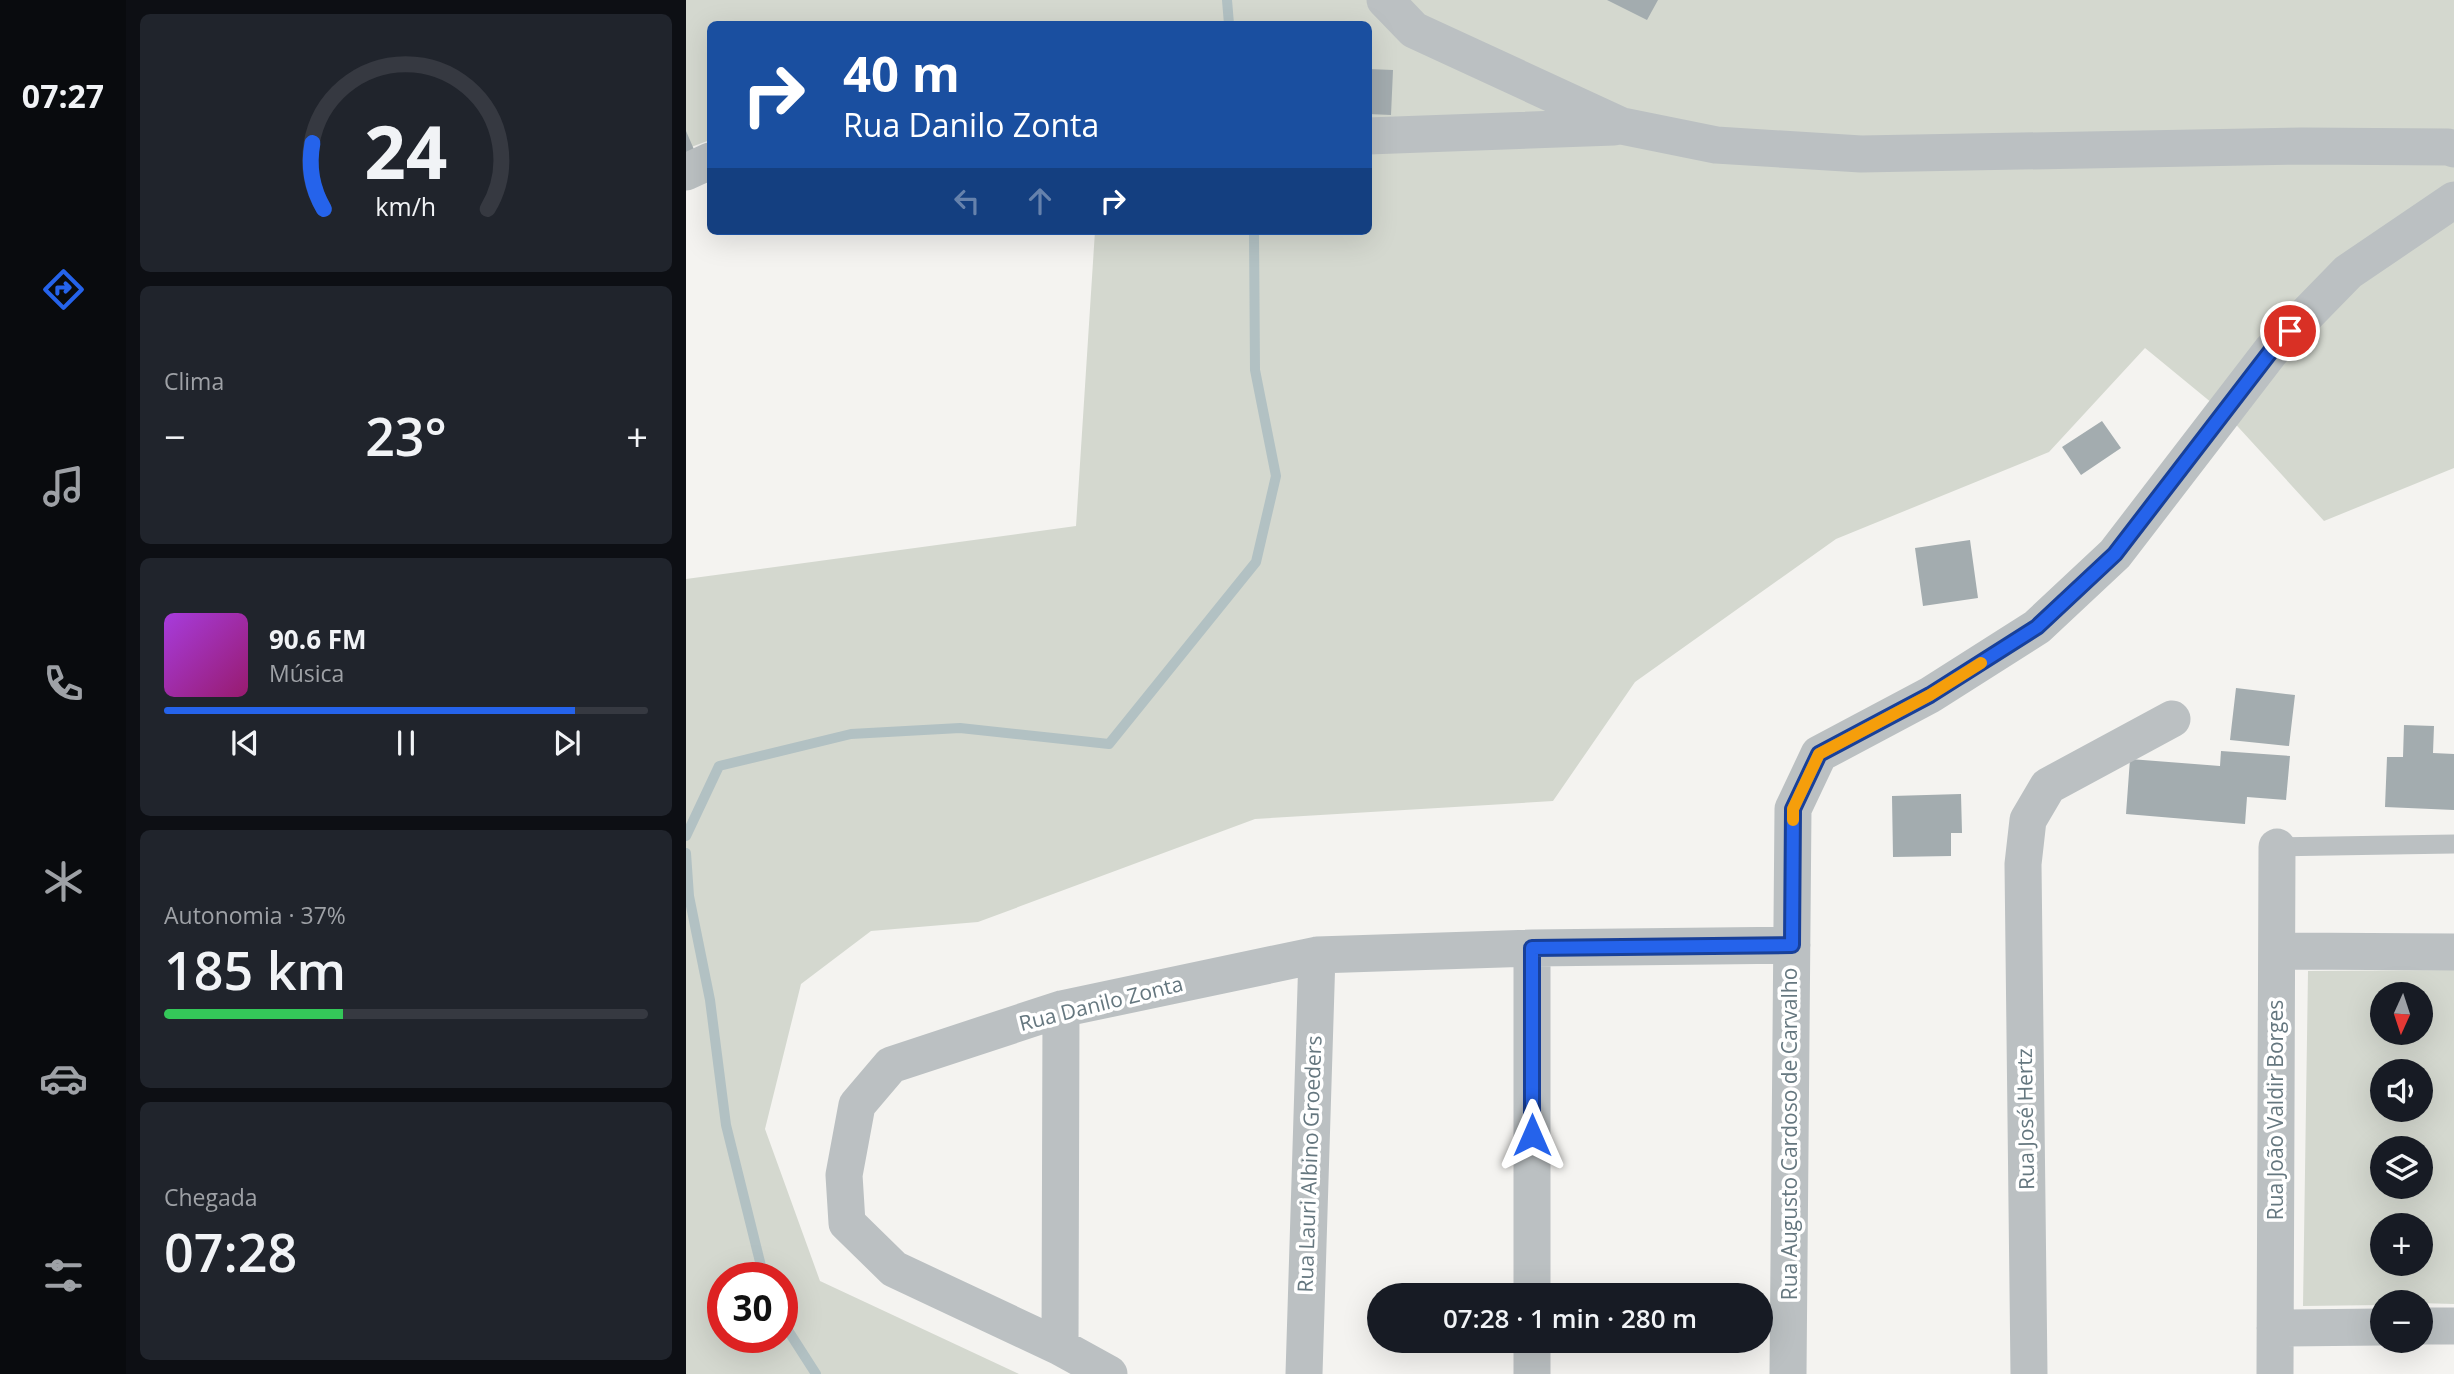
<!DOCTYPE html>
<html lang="pt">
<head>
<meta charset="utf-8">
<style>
	body { margin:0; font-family:"Open Sans",sans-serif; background:#20242c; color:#f1f3f6; height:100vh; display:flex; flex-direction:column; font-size:26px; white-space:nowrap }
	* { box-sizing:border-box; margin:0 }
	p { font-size:23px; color:#9ea1a6 }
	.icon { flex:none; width:38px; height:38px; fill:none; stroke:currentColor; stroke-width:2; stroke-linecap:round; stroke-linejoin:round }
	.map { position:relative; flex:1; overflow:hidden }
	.panel { display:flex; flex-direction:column; gap:14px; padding:14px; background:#0d0f14; width:560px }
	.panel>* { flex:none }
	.banner { position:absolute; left:21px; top:21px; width:665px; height:214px; border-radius:10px; box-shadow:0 7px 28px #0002; background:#1a4fa0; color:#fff; overflow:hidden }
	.needle { width:46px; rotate:183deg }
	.tools { position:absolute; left:1684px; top:982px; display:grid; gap:14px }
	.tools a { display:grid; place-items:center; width:63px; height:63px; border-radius:50%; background:#171b24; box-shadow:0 7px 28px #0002; font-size:35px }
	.speed { position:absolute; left:21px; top:1262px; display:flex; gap:14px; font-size:35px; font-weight:700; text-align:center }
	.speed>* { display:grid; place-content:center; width:91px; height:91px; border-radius:50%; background:#171b24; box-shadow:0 7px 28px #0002; line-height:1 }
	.speed .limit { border:10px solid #d22; background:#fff; color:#111 }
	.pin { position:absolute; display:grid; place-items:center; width:60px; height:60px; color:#fff; margin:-30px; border:4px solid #fff; border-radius:50%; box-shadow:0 2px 7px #0007 }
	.me { position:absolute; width:77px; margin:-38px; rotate:0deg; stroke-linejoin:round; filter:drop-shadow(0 0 5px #0008) }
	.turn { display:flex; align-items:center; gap:24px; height:147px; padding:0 21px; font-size:32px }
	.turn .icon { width:91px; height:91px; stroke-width:2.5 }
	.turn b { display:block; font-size:49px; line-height:60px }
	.lanes { display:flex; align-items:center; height:66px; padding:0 21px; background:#0003; justify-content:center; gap:35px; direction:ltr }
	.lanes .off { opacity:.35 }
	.big { font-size:52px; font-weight:600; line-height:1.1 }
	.panel .tile { flex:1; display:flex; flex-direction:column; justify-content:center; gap:10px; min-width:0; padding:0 24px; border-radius:10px; background:#20242c }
	.panel .dial { align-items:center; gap:0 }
	.dial svg { height:182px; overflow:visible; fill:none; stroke:#363941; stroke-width:7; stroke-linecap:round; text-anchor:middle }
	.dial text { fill:#f1f3f6; stroke:none }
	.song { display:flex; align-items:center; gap:21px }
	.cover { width:84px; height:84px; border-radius:10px; background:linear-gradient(135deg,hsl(280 70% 55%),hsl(320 70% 35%)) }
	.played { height:7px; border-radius:4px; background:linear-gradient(90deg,#2563eb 85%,#363941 85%) }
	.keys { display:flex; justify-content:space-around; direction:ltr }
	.heat { display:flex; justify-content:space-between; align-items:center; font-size:38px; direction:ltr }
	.charge { height:10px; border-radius:5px; background:linear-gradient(90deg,#34c759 37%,#363941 0) }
	.trip { position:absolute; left:681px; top:1283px; width:406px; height:70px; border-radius:35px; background:#171b24; box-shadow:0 7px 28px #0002; font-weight:600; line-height:70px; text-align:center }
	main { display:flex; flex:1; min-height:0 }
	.tabs { display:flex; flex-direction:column; width:126px; justify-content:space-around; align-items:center; background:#090b0e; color:#9ea1a6 }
	.tabs .icon { width:49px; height:49px }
	.tabs .on { color:#2563eb }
	.tabs b { font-size:32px; color:#f1f3f6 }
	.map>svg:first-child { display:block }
	.green { fill:#d4d8cf; fill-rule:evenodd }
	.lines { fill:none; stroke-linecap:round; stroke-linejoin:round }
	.stream { stroke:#b2c1c3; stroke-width:10 }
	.building { fill:#a3acaf }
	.service { stroke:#bbc0c2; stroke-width:19 }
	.minor { stroke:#bbc0c2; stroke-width:37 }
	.route-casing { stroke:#184099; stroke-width:18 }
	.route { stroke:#2563eb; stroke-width:12 }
	.slow { stroke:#f59e0b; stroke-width:12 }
	.labels { text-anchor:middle; stroke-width:7; stroke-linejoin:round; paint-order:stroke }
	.street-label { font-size:21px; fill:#65777f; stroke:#fff }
</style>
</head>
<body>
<main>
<nav class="tabs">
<b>07:27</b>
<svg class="icon on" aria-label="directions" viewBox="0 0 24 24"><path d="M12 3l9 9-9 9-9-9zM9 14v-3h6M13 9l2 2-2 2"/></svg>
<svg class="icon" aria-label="music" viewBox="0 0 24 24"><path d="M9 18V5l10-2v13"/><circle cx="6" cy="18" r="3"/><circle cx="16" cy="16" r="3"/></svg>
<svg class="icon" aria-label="phone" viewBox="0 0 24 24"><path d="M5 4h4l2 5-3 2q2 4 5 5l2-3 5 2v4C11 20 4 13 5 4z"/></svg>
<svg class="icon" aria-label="climate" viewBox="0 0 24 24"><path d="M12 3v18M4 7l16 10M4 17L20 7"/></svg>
<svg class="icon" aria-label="car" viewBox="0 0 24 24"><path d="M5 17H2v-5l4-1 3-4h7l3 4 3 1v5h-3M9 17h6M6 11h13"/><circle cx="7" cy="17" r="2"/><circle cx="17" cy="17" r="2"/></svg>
<svg class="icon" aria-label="filters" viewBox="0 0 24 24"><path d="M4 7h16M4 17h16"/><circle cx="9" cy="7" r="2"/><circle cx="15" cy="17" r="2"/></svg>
</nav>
<section class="panel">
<div class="tile dial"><svg viewBox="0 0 100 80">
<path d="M14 69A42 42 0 1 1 86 69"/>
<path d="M14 69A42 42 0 0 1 9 40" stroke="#2563eb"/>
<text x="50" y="56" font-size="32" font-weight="700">24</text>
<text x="50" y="72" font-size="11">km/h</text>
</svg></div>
<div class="tile"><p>Clima</p>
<div class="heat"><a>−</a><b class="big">23°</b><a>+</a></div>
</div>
<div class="tile">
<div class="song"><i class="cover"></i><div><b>90.6 FM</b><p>Música</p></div></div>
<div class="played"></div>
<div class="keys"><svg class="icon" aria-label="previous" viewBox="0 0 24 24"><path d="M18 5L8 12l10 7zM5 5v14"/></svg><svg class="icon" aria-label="pause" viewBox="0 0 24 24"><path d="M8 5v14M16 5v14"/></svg><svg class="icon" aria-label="next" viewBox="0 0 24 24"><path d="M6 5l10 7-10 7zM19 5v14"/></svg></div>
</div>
<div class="tile"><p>Autonomia · 37%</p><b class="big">185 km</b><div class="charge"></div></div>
<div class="tile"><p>Chegada</p><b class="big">07:28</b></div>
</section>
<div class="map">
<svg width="1768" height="1374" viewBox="0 0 1768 1374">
	<rect width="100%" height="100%" fill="#f4f3f0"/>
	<path class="green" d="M0 0H1768V468L1638 521 1543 417 1459 348 1363 452 1150 539 949 682 867 801 569 819 292 922 185 931 115 984 79 1129 134 1281 333 1374H0V579L390 526 409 231H682V24H24V140L0 149ZM37 1278H96V1337H37Z
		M1768 970V1304L1696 1302V1305L1617 1306 1622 971ZM1696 994H1734V1032H1696ZM1696 1071H1734V1110H1696ZM1696 1148H1734V1186H1696ZM1696 1225H1734V1264H1696Z"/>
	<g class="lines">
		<path class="stream" d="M541 0 543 24
			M0 836 33 766 165 734 274 728 423 744 570 562 590 476 569 370 568 231
			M0 853 3 896 24 1000 40 1125 78 1278
			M96 1321 130 1374"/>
	</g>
	<path class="building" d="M921 0H972L961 20Z
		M682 69 707 70 705 115 682 114Z
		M0 131 10 154 0 158Z
		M1416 421 1435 448 1395 475 1376 447Z
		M1284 540 1292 598 1237 606 1229 548Z
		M1550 688 1609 695 1603 746 1544 740Z
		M1718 725 1748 726 1747 753 1768 754V810L1699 807 1701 757H1717Z
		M1535 751 1604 756 1600 800 1561 797 1559 824 1440 814 1444 759 1534 766Z
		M1275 794 1276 833H1265V856L1207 857 1206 796Z"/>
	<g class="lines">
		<path class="service" d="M1591 847 1768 844"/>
		<path class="minor" d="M699 0 728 30 936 126 1030 145 1175 154 1616 146 1762 147 1768 149
			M682 136 928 127
			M0 172 24 161
			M1591 951 1768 952
			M846 1295V948
			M1734 1326H1768
			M1589 1328 1696 1327
			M374 1347 375 1009
			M423 1374 374 1347 208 1269 161 1223 158 1175 171 1105 205 1065 375 1009 631 955 846 948 1106 945
			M618 1374 631 955
			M846 1374V1340
			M1102 1374 1107 809 1133 754 1244 695 1351 627 1429 554 1585 351 1662 272 1768 200
			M1343 1374 1337 864 1342 820 1362 786 1486 719
			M1589 1374 1591 847"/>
	</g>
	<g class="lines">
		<defs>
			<path id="route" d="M846 1135V948L1106 945 1107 809 1133 754 1244 695 1351 627 1429 554 1585 351 1604 331"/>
		</defs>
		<use href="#route" class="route-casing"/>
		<use href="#route" class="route"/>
		<path class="slow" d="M1107 820V809L1133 754 1244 695 1295 663"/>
	</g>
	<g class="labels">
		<g class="street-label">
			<text transform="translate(415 1004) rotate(-14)" y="7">Rua Danilo Zonta</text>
			<text transform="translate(1590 1110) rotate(-90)" y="7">Rua João Valdir Borges</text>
			<text transform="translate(1340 1119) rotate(-91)" y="7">Rua José Hertz</text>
			<text transform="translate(1104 1134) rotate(-90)" y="7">Rua Augusto Cardoso de Carvalho</text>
			<text transform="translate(624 1164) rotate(-88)" y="7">Rua Lauri Albino Groeders</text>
		</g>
	</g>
</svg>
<div class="tools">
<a><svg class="needle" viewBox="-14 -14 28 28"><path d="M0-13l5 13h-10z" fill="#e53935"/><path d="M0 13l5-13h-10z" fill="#9ea1a6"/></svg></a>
<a><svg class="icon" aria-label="sound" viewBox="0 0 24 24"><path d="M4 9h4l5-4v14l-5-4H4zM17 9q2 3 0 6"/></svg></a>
<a><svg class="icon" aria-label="layers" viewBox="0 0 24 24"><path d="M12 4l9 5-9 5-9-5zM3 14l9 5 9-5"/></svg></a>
<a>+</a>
<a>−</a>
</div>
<div class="speed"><div class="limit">30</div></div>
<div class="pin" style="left:1604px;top:331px;background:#d93025"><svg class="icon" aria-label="arrive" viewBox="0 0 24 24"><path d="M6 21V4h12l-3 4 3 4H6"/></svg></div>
<svg class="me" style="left:846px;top:1135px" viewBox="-20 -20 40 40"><path d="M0-17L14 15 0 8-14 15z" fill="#2563eb" stroke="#fff" stroke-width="4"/></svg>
<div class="trip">07:28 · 1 min · 280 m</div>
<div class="banner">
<div class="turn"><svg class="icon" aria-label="right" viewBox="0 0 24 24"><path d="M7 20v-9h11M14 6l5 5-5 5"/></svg><div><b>40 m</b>Rua Danilo Zonta</div></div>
<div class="lanes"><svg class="icon off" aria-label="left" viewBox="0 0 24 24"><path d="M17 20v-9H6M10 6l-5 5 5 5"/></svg><svg class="icon off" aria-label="ahead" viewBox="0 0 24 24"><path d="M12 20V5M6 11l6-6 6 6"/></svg><svg class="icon" aria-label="right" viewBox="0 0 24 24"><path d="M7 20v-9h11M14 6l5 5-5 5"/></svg></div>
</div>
</div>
</main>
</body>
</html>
